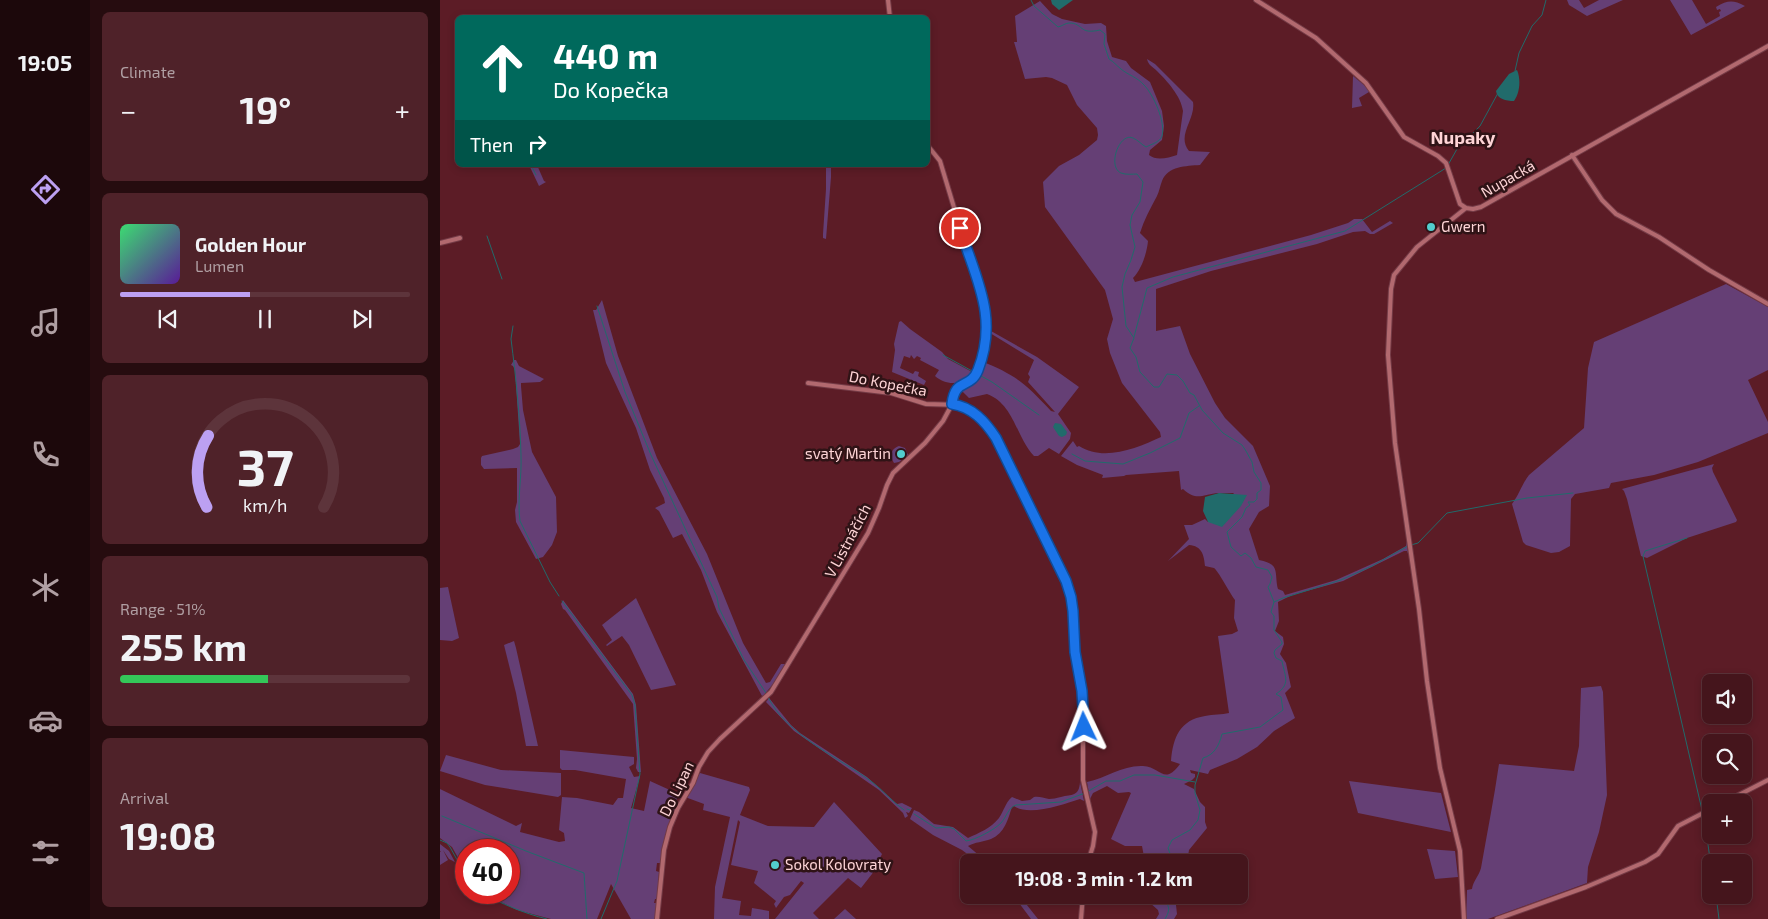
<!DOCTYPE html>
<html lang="en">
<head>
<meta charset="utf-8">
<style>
	body { margin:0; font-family:"Exo 2",sans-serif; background:#4f2229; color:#f1f3f6; height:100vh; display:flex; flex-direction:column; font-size:19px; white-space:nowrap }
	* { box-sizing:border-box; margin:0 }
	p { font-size:16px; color:#b09fa3 }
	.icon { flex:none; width:28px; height:28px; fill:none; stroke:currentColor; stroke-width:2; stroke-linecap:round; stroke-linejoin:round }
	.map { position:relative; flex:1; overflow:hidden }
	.sheet { display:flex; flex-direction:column; gap:12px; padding:12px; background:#260c0f; width:350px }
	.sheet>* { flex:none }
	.hud { position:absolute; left:15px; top:15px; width:475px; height:152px; border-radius:8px; box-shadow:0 2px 8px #0003,0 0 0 1px #5d343b; background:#00695c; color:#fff; overflow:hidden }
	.tools { position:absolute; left:1262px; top:674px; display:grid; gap:10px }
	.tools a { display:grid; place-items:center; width:50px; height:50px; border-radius:8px; background:#45151c; box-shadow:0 2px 8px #0003,0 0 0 1px #5d343b; font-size:25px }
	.speed { position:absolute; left:15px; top:839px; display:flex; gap:10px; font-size:25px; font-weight:700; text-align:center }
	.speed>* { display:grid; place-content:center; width:65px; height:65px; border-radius:50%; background:#45151c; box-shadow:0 2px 8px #0003,0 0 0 1px #5d343b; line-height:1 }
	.speed .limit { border:8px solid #d22; background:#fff; color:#111 }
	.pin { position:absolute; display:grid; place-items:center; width:42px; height:42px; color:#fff; margin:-21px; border:2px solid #fff; border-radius:50%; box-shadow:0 1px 5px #0007 }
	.me { position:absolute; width:55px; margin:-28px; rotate:358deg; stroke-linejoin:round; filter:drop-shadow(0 0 4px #0008) }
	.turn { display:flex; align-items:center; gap:18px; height:105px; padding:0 15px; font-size:22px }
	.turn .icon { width:65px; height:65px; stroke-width:2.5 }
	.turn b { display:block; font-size:35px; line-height:42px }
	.then { display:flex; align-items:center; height:48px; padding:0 15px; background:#0003; gap:10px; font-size:19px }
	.big { font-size:38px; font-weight:700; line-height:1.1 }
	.sheet .card { flex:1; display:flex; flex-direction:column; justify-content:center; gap:8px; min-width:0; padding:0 18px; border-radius:8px; background:#4f2229 }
	.sheet .dial { align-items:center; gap:0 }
	.dial svg { height:130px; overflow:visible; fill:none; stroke:#5d343b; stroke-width:7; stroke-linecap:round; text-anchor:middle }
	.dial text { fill:#f1f3f6; stroke:none }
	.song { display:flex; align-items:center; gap:15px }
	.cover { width:60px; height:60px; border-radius:8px; background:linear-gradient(135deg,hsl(140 70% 55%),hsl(270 70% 35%)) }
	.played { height:5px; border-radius:2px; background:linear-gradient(90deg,#bca0f2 45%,#5d343b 45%) }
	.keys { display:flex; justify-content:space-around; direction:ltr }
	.heat { display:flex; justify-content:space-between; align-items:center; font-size:28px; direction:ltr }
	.charge { height:8px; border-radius:4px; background:linear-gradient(90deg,#34c759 51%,#5d343b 0) }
	.trip { position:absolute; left:520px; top:854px; width:288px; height:50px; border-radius:8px; background:#45151c; box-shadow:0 2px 8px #0003,0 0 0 1px #5d343b; font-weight:700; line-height:50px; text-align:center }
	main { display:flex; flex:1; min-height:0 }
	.dock { display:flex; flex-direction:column; width:90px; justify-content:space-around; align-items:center; background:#1c080b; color:#b09fa3 }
	.dock .icon { width:35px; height:35px }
	.dock .current { color:#bca0f2 }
	.dock b { font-size:22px; color:#f1f3f6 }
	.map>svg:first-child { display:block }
	.green { fill:#653f75 }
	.water { fill:#216b6b }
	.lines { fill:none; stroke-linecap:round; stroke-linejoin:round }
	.stream { stroke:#216b6b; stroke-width:1 }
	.minor-casing { stroke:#743b46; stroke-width:6 }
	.minor { stroke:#b2696f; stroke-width:4 }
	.route-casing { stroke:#114b97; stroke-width:12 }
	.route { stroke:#1a73e8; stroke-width:9 }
	.poi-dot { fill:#52cdcd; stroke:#2f1316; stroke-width:2 }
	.labels { text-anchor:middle; stroke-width:5; stroke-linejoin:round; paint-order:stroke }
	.street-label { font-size:15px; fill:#fed4d6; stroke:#2f1316 }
	.poi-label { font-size:15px; fill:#fed4d6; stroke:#2f1316; text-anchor:start }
	.quarter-label { font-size:18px; font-weight:bold; fill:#fed4d6; stroke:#2f1316 }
</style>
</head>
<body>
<main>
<nav class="dock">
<b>19:05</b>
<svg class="icon current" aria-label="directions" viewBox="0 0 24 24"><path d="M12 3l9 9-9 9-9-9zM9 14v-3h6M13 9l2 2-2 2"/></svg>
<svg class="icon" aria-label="music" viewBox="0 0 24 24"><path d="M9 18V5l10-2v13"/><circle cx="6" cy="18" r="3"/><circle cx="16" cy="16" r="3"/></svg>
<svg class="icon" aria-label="phone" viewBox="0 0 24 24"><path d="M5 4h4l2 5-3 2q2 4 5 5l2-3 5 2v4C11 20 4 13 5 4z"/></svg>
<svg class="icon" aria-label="climate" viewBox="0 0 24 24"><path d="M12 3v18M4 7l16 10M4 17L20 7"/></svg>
<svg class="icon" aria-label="car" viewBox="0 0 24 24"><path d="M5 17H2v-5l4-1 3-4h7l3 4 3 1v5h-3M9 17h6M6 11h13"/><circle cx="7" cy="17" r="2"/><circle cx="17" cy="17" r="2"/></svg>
<svg class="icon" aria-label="filters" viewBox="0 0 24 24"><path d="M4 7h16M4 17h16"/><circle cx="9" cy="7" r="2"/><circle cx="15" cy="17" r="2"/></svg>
</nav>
<section class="sheet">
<div class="card"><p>Climate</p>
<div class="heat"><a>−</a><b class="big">19°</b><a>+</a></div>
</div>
<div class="card">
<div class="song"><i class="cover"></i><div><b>Golden Hour</b><p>Lumen</p></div></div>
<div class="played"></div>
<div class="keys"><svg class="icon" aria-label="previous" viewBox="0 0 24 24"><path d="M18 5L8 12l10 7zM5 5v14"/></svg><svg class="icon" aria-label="pause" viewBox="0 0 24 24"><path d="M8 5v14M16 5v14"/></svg><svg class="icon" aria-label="next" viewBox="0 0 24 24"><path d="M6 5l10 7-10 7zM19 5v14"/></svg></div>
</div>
<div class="card dial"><svg viewBox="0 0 100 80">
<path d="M14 69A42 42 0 1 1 86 69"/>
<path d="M14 69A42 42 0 0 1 15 25" stroke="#bca0f2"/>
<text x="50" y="56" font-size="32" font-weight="700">37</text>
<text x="50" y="72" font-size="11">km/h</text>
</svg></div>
<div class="card"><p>Range · 51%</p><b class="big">255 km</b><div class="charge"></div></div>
<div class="card"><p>Arrival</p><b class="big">19:08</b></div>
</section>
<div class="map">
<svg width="1328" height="919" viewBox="0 0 1328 919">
	<rect width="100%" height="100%" fill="#5c1c26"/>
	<path class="green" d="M1127 0H1139L1144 8 1159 0H1183L1147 16 1129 5Z
		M1230 0H1252L1266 24 1280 16 1279 12 1281 11 1280 9 1277 10 1276 7C1288 0 1293 0 1305 6L1251 35Z
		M600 1 612 14 622 19 645 24 661 23 666 26 667 41 672 57 686 61 691 68 710 82 722 111 724 126 722 140 710 150 709 155C716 161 728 158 737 155L743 111C741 96 727 81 717 71 713 67 708 65 707 59L715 64 753 102C756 119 736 135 749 151L770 152 760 165C746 166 728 166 722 181 720 186 719 192 717 196 710 209 704 220 700 233L708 241C707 252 702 269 693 278L695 282 871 235 908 223 914 219H922L932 232 950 221 953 223 934 234H930L925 231 913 232 877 244 771 271 716 289V331L740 326 750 354 775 403 785 418 813 446 830 486 829 506 819 512 809 529 819 560C841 564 834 573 838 589L843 591 845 595 896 580 943 559 966 546 967 541 968 554 967 551H964L903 581 852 595 838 602 839 621 835 631 843 637 844 644 840 654 846 663 851 687 845 693 855 718 834 731 817 747 797 759 770 770 768 774 750 770 751 773 755 774V777L752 780 744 784 754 789 760 802 765 807V822L767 828 749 850 747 862H705L702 846H685L671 839 691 793 689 792 678 793 667 786 653 793 650 799 647 782C666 778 683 765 703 766 721 767 724 786 740 764L731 761C733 737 740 720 765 716 773 714 782 715 789 713L778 636 792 634 798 631 794 618 795 600C791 595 777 569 774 568 771 567 768 567 765 566 764 555 762 546 749 545L728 561 749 539 744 525H752L765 519 768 522 794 493C788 493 783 493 777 493 762 495 756 501 743 489L741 490 739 471 686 475 684 476 662 478 663 475 637 465 621 456 633 441 637 447 639 446C664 462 697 448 721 437L720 432 682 383 670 353 667 339 673 319 665 290 605 207 603 182 619 166 639 155 657 140 658 135 657 128 637 105 627 85 612 78 606 77 585 79 574 42H577L575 16Z
		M913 76 929 89 937 100 936 101 929 92 919 98 922 106 912 108Z
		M89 165H97L104 181 106 182 99 186Z
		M386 165H391V177L386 239 383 238V234L386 189Z
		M1286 284 1328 307V370L1308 380 1328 422V433L1258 462 1214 475 1171 483 1169 488 1135 494 1131 499 1130 546 1119 552 1111 553 1086 545 1083 542 1072 504C1079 495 1082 484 1089 475L1144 428 1148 368 1154 342Z
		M162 300 178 356 217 458 267 554 303 643 326 683 330 682 341 664H345L333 684 324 695 322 696 277 612 261 570 242 534 233 538 219 511 215 508 225 503 224 498 210 470 196 428 166 363 153 310H156Z
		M461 321 470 329 502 352 508 359 534 373 530 378C518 385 505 385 495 376L499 370 480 360 481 358 477 356 474 359 471 355 470 358 464 356 460 368 473 374 475 371 479 372 478 376 486 381 484 385 452 372 455 350 454 344 459 322Z
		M551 331 597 357 639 387 618 414 631 433 630 439 619 454 609 448 598 456H594C576 437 574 404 547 394L529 398 517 386 531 380 541 361C576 375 586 384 611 411L615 412 588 382 590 377 588 374 594 360 550 333Z
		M74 360H76L79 366 104 379 100 382 81 383V386L83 410 92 452 116 497 117 532 112 545 103 557 96 559 76 522 75 510 77 502V468L44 469 41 465V458L42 456 73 449 78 447 80 444 75 370 73 366 71 365Z
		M459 446 465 448 468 455 459 462 454 463C450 457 450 449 459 446Z
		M1274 464 1272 468 1273 472 1297 520 1296 522 1247 538 1207 558 1201 556 1187 499 1184 491 1182 489Z
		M8 587 19 638 12 641 0 640V588Z
		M196 598 236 685 211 690 189 645 182 636 167 646 166 645 172 640 162 625Z
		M123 600 193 694 196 705 201 772H198L196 768 197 759 193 704 125 610 123 609 121 604Z
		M74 641 76 648 98 746H86L76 693 64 645Z
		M1161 686 1163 692 1167 795 1159 832 1148 867 1147 883 1048 919H1026L1027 890 1032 889C1033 881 1039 876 1041 868 1047 833 1054 799 1059 764L1134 771 1139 746 1141 688Z
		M329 698 351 725 360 733 427 777 457 804 462 803 472 808 469 813 466 812 468 816 465 818 463 813 439 790 354 731 326 702Z
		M120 750 194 757V764L189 767 194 777 200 776 191 808 204 811 210 781 232 791 237 797V804L224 841 220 863H217L216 871 219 872 217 899H215L214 903H217L216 916 214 919H191L171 884 157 919H111L77 910 43 893 69 892V850H26V872L12 847 0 838V789L76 826 82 823 80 832 119 842 125 841 124 833 119 830 122 797 137 798 173 805 178 798H183L186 779 135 770H122L120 768Z
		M6 755 61 770 121 773V795L118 797 45 785 0 771Z
		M260 773 309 787 310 790 300 815 328 826 374 827 394 802 442 854 432 874 421 888 408 878 373 913 379 919H335L364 883 361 881 350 895 344 897 336 908 334 904 336 901 314 883 318 871 291 865 300 822 298 820 282 898 301 901 299 915 311 916 312 908 329 911V919H274L275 887 290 817 263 810 264 804 245 797Z
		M909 781 1001 793 1011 832 918 813Z
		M640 782 644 801 640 799C624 804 589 817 574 806L572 807C568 819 565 833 551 839 543 842 535 842 528 846L547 862H538L522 850 493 835 470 819 474 810 479 812 494 824 513 827 528 838C539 833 551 828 559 818 564 811 565 803 572 797L582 801 590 800 594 797C599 796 603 798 609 799 613 799 616 798 621 797 632 794 639 797 640 782Z
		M0 844 9 851 15 862 9 859 3 850 8 860 0 865V852L1 851H0Z
		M987 849 1015 851 1018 877 995 879Z
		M573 895H579L598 919H591Z
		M701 895H723L736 905 737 914 734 919H716L719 914 718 910Z
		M405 909 416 919H394Z"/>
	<path class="water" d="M611 0H633L619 10 612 4Z
		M1077 70C1081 79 1080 93 1074 101 1066 101 1057 99 1056 91L1069 74Z
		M615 423 621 424 627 432 626 435 622 437 619 436 613 427Z
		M779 493 807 495 801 506 782 527 768 522 763 511 765 497Z"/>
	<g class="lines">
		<path class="stream" d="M591 0 594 6 618 27C622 26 626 23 629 23 644 23 638 35 660 30L665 34 664 44 669 59C674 62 676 65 681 69 688 75 697 77 704 85 713 94 726 122 722 136 720 142 712 144 706 147 702 145 698 140 693 138 679 132 667 167 681 173 686 175 693 174 697 174L703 182 700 202 692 215 690 225 695 247 691 260 685 274 682 287 686 326 694 338 690 348 696 357 700 372 714 387H719L727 374 737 375 743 381 750 393 754 395 762 410 783 433 802 445 806 451 812 462 814 472 821 483V490L817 493V499L814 502H808L810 505 806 508 802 517 787 532 791 547 801 556 805 553 811 558 816 567 828 570 832 577 830 584 828 587 834 602 831 612 834 616V630L842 642V644L835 650 834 653 836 658 842 661C845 677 851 684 836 694L841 697 843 710 820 727 782 734C779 746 774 755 763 758L755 785V793L760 810 758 820 750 830 732 840 728 848 733 862
			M1075 71 1079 53 1092 26 1102 15 1106 0
			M91 165 96 175
			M1008 165 1017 149 1040 126 1058 93
			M47 236 62 279
			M157 306 185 392 211 455 277 597 279 608 304 660 326 693
			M73 326 71 339C76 378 80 416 81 455 82 477 77 499 80 521L110 582 119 596
			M694 337 707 288 733 277 905 231 1006 168
			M503 355 552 382 599 415
			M632 454 645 461 683 464 710 453 740 438 749 413 759 406
			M1247 538 1205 551 1203 556 1262 810
			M971 545 978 543 1007 513 1087 498 1133 493
			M122 601 192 695 195 705 200 774 177 881 161 919
			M834 602 843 598 901 580 932 566 968 546
			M328 697C346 735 400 758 432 782 443 790 452 802 464 810
			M467 809 470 810
			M474 814 496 828 509 827 514 829 526 841C535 840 554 830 561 823 567 816 568 808 576 805L621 802 645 793 666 781H680L694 775H715L755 782
			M2 816 86 851 144 873 147 919
			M1264 816 1271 866
			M0 840 7 843 10 847 26 876
			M40 892C62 904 83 913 107 919
			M717 895C727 903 733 906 725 919
			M1276 895 1279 919"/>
		<defs>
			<path id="minor" d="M448 0 450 18
				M816 0 876 38 926 83 964 137 998 156 1006 163 1020 204 1026 208 1033 209 1041 207 1328 46
				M1132 155 1162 200 1176 214 1219 237 1269 270 1328 304
				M0 243 20 238
				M368 383 451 393 486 404 520 405 528 408 542 419 556 438 626 581 631 597 635 652 643 709V780L655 832 653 846 648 862
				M1285 802 1328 780
				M217 919 224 850 230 827 238 808 253 783 259 767 268 752 280 739 331 692 428 533 439 508 447 485 453 473 485 443 503 421 510 408 513 394 517 386 527 383 536 374 546 343 547 319 544 300 525 244 500 161 488 146
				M641 919 643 895
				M1024 919 1020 851 1000 768 987 681 979 609 955 443 948 355 951 289 954 275 977 247 1026 208
				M1057 919 1146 887 1205 862 1218 854 1238 826 1271 809"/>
		</defs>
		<use href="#minor" class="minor-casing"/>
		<use href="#minor" class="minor"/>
	</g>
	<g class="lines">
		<defs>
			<path id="route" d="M520 228C535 278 559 316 538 370 530 390 515 377 512 404 532 407 545 421 556 438L626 581 631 597 633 611 635 652 642 691 644 727"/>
		</defs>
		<use href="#route" class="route-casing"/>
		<use href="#route" class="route"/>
	</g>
	<g class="poi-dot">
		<circle cx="991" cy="227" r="5"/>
		<circle cx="461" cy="454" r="5"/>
		<circle cx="335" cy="865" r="5"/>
	</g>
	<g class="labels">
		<g class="street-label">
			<text transform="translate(1068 179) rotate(-30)" y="5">Nupacká</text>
			<text transform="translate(448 384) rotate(11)" y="5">Do Kopečka</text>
			<text transform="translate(408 541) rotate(-62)" y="5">V Listnáčích</text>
			<text transform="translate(237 789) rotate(-64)" y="5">Do Lipan</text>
		</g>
		<g class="poi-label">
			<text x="1001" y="232">Gwern</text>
			<text x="451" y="459" text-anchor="end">svatý Martin</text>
			<text x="345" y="870">Sokol Kolovraty</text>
		</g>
		<g class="quarter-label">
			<text x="1023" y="144">Nupaky</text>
		</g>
	</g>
</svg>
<div class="tools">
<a><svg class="icon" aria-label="sound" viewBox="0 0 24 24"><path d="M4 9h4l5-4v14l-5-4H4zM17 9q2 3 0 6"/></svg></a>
<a><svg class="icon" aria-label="search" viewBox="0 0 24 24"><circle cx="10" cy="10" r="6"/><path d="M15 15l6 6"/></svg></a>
<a>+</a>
<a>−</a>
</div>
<div class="speed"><div class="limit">40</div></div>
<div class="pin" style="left:520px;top:228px;background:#d93025"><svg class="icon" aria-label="arrive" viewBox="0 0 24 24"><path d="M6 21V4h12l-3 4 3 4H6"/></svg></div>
<svg class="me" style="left:644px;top:727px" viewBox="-20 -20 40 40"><path d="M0-17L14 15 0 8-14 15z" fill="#1a73e8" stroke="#fff" stroke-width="4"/></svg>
<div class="trip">19:08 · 3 min · 1.2 km</div>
<div class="hud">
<div class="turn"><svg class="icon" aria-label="ahead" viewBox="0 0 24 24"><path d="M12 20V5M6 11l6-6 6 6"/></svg><div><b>440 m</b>Do Kopečka</div></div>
<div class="then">Then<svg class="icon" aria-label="right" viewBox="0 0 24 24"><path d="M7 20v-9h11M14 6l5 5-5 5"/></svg></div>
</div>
</div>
</main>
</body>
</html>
